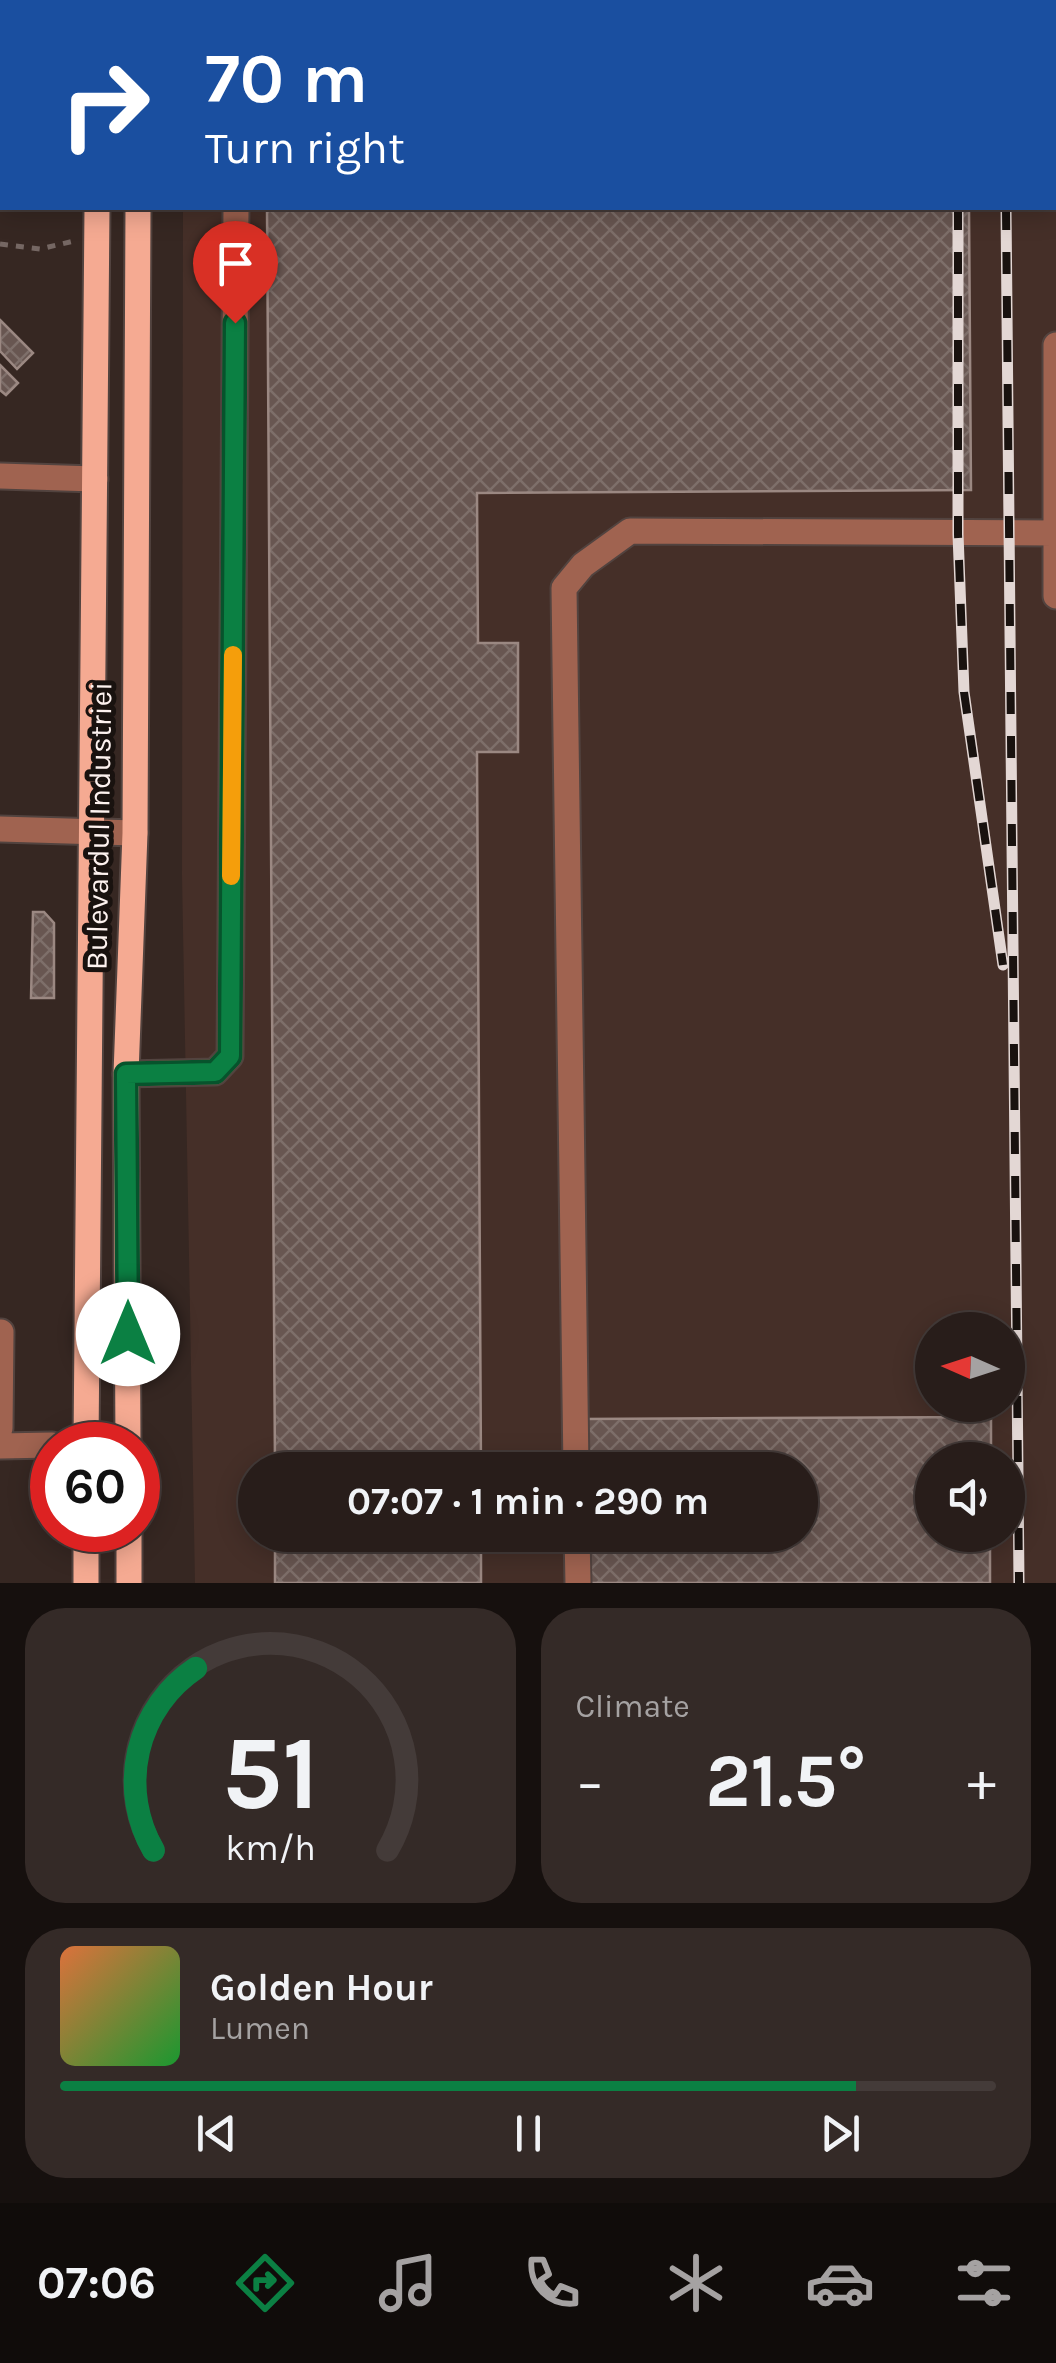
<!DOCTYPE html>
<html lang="en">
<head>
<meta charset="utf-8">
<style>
	body { margin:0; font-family:Karla,sans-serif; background:#342a27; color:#f1f3f6; height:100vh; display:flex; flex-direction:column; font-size:38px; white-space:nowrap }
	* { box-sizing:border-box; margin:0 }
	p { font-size:32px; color:#a5a2a2 }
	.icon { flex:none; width:55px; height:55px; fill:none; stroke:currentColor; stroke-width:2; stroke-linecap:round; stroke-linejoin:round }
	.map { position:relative; height:1583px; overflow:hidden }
	.panel { display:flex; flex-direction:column; gap:25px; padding:25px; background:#16100e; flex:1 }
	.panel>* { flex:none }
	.hud { position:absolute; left:0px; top:0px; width:1058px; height:210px; box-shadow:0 5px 25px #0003,0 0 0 2px #443b39; background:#1a4fa0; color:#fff; overflow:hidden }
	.needle { width:65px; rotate:273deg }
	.buttons { position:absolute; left:915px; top:1312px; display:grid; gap:20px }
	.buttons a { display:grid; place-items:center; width:110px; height:110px; border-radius:50%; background:#281d1a; box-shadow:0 5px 25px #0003,0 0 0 2px #443b39; font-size:50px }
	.speed { position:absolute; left:30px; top:1422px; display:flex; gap:20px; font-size:50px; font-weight:700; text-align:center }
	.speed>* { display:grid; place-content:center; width:130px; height:130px; border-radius:50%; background:#281d1a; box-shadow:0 5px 25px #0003,0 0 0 2px #443b39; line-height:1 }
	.speed .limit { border:15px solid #d22; background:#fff; color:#111 }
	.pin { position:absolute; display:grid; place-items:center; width:85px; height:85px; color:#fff; margin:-102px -42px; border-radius:50% 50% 50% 0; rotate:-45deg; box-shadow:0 0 10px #0007 }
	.pin .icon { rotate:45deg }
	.me { position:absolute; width:110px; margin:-55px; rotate:0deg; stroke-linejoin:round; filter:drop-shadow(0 0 8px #0008) }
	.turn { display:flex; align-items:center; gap:35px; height:210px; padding:0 40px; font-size:45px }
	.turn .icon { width:130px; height:130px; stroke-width:2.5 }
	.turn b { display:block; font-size:70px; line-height:85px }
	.big { font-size:75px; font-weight:700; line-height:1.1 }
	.panel .tile { flex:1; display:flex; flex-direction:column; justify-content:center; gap:15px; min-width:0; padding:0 35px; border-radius:40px; background:#342a27 }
	.panel .dial { align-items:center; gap:0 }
	.dial svg { height:260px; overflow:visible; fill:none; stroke:#443b39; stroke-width:7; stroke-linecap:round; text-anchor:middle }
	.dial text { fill:#f1f3f6; stroke:none }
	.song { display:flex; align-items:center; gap:30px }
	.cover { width:120px; height:120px; border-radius:15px; background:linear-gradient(135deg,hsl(20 70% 55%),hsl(130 70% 35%)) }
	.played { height:10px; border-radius:5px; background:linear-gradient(90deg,#0b8043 85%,#443b39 85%) }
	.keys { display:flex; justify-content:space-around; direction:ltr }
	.heat { display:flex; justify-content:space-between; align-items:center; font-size:55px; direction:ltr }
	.panel .tiles { flex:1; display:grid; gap:25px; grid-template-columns:1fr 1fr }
	.tile:last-child { grid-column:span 2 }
	.trip { position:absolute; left:238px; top:1452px; width:580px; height:100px; border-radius:50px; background:#281d1a; box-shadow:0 5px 25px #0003,0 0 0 2px #443b39; font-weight:700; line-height:100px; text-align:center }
	.dock { display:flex; height:160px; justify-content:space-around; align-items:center; background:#100c0a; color:#a5a2a2 }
	.dock .icon { width:70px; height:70px }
	.dock .on { color:#0b8043 }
	.dock b { font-size:45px; color:#f1f3f6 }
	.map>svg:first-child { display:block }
	.built { fill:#452f28; fill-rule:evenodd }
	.building { fill:url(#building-cross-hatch); stroke:#9b8882; stroke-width:2.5 }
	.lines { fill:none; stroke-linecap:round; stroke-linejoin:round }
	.minor-casing { stroke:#52433f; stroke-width:29 }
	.major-casing { stroke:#52433f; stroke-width:29 }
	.path { stroke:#756763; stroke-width:5; stroke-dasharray:8 8; stroke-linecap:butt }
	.minor { stroke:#a06350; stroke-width:25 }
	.major { stroke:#f5aa92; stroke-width:25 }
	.rail-casing { stroke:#e3d7d4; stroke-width:11 }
	.rail { stroke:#19120f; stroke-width:8; stroke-dasharray:22; stroke-linecap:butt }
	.route-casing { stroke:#07532c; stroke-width:25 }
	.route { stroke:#0b8043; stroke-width:18 }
	.slow { stroke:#f59e0b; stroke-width:18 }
	.labels { text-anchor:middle; stroke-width:10; stroke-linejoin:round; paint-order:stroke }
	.street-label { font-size:30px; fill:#fdf2ef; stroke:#19120f }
</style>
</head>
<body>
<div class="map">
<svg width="1056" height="1583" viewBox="0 0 1056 1583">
	<defs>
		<pattern id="building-cross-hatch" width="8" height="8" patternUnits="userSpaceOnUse" patternTransform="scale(2.5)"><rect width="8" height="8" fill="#685651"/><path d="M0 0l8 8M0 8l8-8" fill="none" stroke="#7e6f6a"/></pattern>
	</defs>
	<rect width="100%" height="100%" fill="#362722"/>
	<path class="built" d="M183 0 1056 1V1583H195L182 875 183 208H1055V2ZM932 1330H1008V1405H932ZM932 1460H1008V1535H932ZM255 1470H800V1535H255Z"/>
	<path class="building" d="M267 208H969L971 490 477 493 478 643H518V752H477L481 1470H275Z
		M0 320 33 353 17 369 0 351Z
		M0 365 18 383 6 395 0 390Z
		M33 912H44L54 923V998H31Z
		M991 1417V1460H932V1535H990V1583H582V1535H800V1470H582V1419Z
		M275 1535H481V1583H275Z"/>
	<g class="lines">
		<defs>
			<path id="minor" d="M1055 65 1056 72
				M1056 345V596
				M0 476 95 479
				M0 829 135 833
				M126 1074 215 1072 230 1056 236 208
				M0 1428 1 1332
				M0 1446 52 1445
				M576 1470 564 588 583 565 630 531 1055 533
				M577 1535 578 1583"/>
			<path id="major" d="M98 2V0
				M140 2V0
				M86 1445 97 208
				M128 1445 126 1074 135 833 138 208
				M129 1530V1583
				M86 1583V1530"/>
		</defs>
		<use href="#minor" class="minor-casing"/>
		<use href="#major" class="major-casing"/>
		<path class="path" d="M0 244 40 249 74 241"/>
		<use href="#minor" class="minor"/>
		<use href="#major" class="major"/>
		<defs>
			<path id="rail" d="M339 0V2
				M957 0V2
				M1004 0V2
				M913 2V0
				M958 208V534L964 692 1003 965
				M1006 208 1019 1583"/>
		</defs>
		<use href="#rail" class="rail-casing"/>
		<use href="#rail" class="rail"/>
	</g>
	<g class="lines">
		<defs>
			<path id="route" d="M128 1334 126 1074 215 1072 230 1056 235 323"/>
		</defs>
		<use href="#route" class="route-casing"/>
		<use href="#route" class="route"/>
		<path class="slow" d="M231 876 233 655"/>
	</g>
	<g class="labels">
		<g class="street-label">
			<text transform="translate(99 826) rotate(-89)" y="10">Bulevardul Industriei</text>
		</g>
	</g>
</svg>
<div class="buttons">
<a><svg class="needle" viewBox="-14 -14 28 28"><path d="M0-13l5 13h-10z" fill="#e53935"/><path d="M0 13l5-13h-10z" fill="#a5a2a2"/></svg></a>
<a><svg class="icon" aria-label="sound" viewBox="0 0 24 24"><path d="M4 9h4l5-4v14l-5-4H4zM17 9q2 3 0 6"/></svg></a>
</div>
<div class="speed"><div class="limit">60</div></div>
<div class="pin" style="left:235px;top:323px;background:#d93025"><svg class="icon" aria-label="arrive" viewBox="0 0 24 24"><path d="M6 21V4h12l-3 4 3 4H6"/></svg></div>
<svg class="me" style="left:128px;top:1334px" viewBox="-20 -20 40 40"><circle r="19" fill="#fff"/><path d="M0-13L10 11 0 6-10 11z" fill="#0b8043"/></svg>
<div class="trip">07:07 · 1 min · 290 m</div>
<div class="hud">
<div class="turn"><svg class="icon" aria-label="right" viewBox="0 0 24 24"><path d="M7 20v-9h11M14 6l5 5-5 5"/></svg><div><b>70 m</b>Turn right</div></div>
</div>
</div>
<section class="panel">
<div class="tiles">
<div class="tile dial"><svg viewBox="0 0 100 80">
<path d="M14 69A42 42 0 1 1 86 69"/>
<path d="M14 69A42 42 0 0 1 27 13" stroke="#0b8043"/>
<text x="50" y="56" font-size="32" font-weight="700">51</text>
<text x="50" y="72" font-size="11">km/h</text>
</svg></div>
<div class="tile"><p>Climate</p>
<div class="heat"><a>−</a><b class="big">21.5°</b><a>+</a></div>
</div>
<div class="tile">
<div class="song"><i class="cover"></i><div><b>Golden Hour</b><p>Lumen</p></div></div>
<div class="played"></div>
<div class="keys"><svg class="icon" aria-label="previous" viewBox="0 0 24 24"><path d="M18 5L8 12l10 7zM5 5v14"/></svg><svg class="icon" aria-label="pause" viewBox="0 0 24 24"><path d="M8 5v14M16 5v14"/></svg><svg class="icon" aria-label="next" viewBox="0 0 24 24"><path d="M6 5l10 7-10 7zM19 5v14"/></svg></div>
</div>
</div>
</section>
<nav class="dock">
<b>07:06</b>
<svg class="icon on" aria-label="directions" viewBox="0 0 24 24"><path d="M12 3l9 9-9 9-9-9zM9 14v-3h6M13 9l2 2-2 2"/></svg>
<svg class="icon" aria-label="music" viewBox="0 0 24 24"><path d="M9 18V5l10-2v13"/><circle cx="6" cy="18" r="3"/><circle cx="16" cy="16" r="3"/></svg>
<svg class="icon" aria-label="phone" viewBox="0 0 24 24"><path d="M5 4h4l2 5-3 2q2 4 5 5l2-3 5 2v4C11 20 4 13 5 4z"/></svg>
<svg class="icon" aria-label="climate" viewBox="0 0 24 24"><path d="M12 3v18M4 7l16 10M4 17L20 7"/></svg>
<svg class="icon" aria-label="car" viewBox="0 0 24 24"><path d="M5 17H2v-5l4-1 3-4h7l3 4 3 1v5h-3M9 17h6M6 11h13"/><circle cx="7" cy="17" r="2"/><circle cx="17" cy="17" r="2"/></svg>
<svg class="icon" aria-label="filters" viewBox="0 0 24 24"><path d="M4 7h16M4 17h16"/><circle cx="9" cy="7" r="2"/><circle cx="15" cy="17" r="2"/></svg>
</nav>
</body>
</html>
